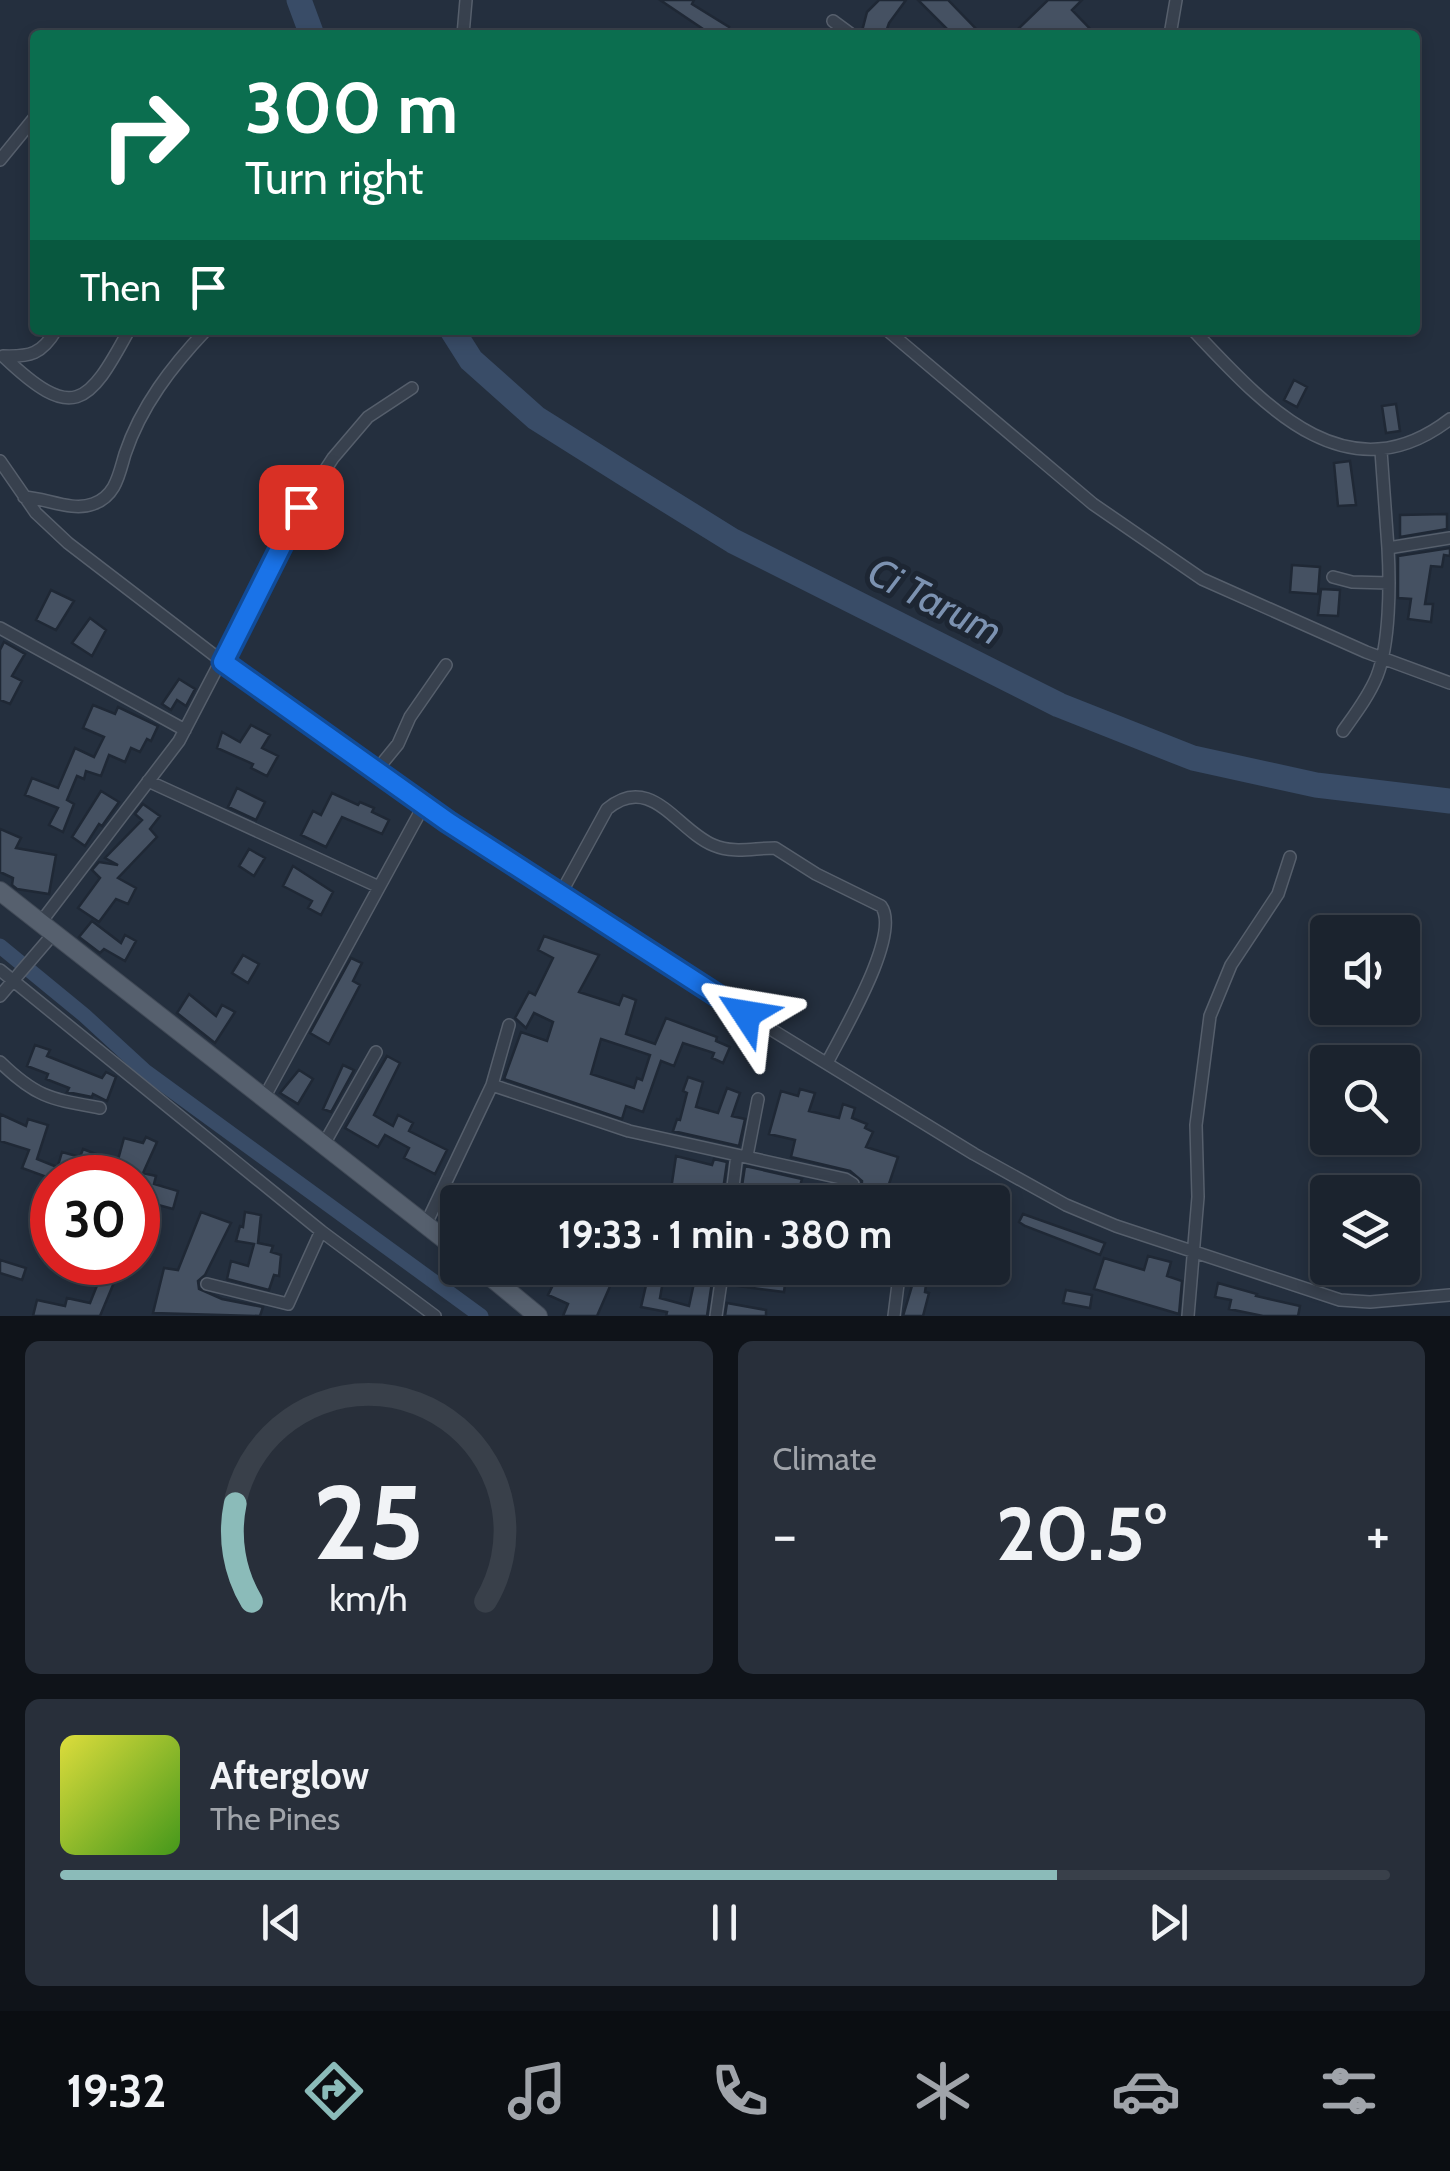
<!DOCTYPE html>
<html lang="en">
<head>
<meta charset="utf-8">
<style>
	body { margin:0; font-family:Cabin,sans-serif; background:#282f3a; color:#f1f3f6; height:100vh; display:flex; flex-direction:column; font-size:38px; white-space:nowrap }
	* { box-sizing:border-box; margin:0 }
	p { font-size:32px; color:#a0a4aa }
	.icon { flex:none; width:55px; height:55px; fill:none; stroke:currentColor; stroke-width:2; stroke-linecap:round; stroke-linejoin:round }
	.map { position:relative; height:1316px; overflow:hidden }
	.sheet { display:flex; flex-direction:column; gap:25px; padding:25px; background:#0f1319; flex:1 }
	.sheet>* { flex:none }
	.guide { position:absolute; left:30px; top:30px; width:1390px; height:305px; border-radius:10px; box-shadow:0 5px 15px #0003,0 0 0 2px #39404a; background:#0b6e4f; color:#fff; overflow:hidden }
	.buttons { position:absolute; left:1310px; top:915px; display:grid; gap:20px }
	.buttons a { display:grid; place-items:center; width:110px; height:110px; border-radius:10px; background:#1b232e; box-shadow:0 5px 15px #0003,0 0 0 2px #39404a; font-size:50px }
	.speed { position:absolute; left:30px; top:1155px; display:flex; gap:20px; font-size:50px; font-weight:700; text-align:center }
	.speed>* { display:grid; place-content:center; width:130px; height:130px; border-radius:50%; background:#1b232e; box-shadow:0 5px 15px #0003,0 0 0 2px #39404a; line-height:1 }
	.speed .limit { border:15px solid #d22; background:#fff; color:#111 }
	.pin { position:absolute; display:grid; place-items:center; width:85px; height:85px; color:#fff; margin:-42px; border-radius:20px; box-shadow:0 5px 15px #0006 }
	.me { position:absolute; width:110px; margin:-55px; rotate:303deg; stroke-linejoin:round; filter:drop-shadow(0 0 8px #0008) }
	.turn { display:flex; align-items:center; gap:35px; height:210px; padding:0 50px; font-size:45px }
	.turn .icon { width:130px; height:130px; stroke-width:2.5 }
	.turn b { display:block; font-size:70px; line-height:85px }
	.then { display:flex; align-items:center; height:95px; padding:0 50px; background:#0003; gap:20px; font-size:38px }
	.big { font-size:75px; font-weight:700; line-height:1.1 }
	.sheet .card { flex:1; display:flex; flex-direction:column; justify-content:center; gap:15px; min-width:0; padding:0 35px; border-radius:15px; background:#282f3a }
	.sheet .dial { align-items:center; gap:0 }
	.dial svg { height:260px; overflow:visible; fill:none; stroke:#39404a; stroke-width:7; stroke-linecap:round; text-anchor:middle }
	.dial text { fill:#f1f3f6; stroke:none }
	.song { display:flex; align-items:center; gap:30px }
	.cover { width:120px; height:120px; border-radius:15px; background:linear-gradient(135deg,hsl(60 70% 55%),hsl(100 70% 35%)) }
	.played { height:10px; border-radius:5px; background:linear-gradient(90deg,#8bbbb9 75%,#39404a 75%) }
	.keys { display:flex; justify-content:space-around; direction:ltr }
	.heat { display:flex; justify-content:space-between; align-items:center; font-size:55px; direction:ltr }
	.sheet .tiles { flex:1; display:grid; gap:25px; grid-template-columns:1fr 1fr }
	.card:last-child { grid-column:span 2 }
	.trip { position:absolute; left:440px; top:1185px; width:570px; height:100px; border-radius:10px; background:#1b232e; box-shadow:0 5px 15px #0003,0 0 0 2px #39404a; font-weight:700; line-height:100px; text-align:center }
	.tabs { display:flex; height:160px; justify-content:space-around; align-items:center; background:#0b0e12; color:#a0a4aa }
	.tabs .icon { width:70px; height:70px }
	.tabs .on { color:#8bbbb9 }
	.tabs b { font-size:45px; color:#f1f3f6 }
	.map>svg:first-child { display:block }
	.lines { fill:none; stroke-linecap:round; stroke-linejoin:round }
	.canal { stroke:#394c67; stroke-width:15 }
	.river { stroke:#394c67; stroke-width:25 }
	.building { fill:#455162; stroke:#1f2835; stroke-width:2.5; fill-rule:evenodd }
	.minor-casing { stroke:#565f6c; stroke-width:14 }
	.primary-casing { stroke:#414a57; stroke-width:20 }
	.minor { stroke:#38414e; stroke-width:11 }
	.primary { stroke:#56606e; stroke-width:18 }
	.route-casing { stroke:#114b97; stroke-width:25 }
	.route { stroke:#1a73e8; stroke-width:18 }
	.labels { text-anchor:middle; stroke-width:10; stroke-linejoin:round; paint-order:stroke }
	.water-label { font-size:40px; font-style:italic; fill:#7c92b1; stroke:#1d2633 }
</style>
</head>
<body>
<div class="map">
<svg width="1450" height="1316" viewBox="0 0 1450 1316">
	<rect width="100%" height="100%" fill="#242f3e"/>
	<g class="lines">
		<path class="canal" d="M0 946 84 1015 145 1071 481 1316"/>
		<path class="river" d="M299 0 312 35
			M452 330 471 360 536 418 625 474 733 541 1059 705 1193 758 1316 785 1450 801"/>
	</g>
	<path class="building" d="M660 0H694L692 4 729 27 724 35H712Z
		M879 0H906L889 23 885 35H861L867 12Z
		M918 0H948L982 35H953Z
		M1048 0H1082L1072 10 1096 35H1012Z
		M1294 380 1307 387 1297 407 1284 400Z
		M1396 404 1400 431 1386 433 1382 406Z
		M1350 461 1356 505 1338 506 1334 463Z
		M1447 514V529L1400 537V515Z
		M1450 548V556L1444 555 1442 567 1431 566 1425 604H1433L1431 622 1408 619 1411 599 1398 598V556Z
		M1292 565 1320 567 1318 594 1290 592Z
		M1321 589 1340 590 1338 616 1318 615Z
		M51 590 74 601 56 630 36 620Z
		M90 618 106 630 92 656 72 643Z
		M4 642 25 654 12 676 22 681 10 704 0 700V650Z
		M179 679 195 689 186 706 177 700 171 710 162 704Z
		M93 705 115 714 118 707 158 726 151 741 147 739 140 752 131 748 125 762 109 755 101 776 86 771 84 779 77 776 67 800 74 804 63 832 49 825 58 808 25 795 32 778 58 788 75 748 94 757 104 737 83 728Z
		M251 725 270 735 262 748 278 756 267 776 251 768 253 764 217 748 222 732 240 742Z
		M237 788 265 802 256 820 228 807Z
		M101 791 119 802 102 826 99 824 85 846 72 837Z
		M332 793 358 805 360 802 374 808 372 812 389 820 382 834 342 817 326 847 301 835 313 811 321 815Z
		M143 804 160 816 150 829 157 837 118 878 136 888 128 904 116 899 99 922 78 908 100 878 92 870 99 862 118 865 105 858 142 820 135 814Z
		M0 829 21 838 16 848 56 855 49 894 17 889 12 885 13 878 0 872Z
		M249 849 265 858 254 876 239 866Z
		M293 866 333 892 321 915 308 908 312 901 283 886Z
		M92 921 121 943 125 935 136 941 125 961 104 949 100 953 79 937Z
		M544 936 599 955 579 992 619 1005 623 995 636 1000 626 1034 655 1044 666 1018 717 1037 716 1041 730 1047 723 1063 712 1058 714 1053 683 1043 674 1066 661 1061 643 1112 626 1106 622 1119 504 1079 521 1032 547 1041 553 1022 534 1013 526 1028 515 1018 529 992 535 995 553 958 538 950ZM601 1039 650 1055 642 1080 637 1078 634 1088 591 1074Z
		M243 955 259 964 248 983 232 973Z
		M351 958 362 963 353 981 360 985 329 1044 310 1033Z
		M189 994 216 1016 222 1005 235 1012 215 1043 177 1013Z
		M35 1045 50 1050 47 1056 102 1078 106 1072 116 1077 107 1101 93 1094 92 1097 67 1092 69 1088 46 1079 48 1074 27 1066Z
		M387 1056 400 1063 374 1115 393 1126 398 1115 413 1123 409 1131 447 1150 435 1174 404 1158 409 1148 385 1135 378 1147 345 1128Z
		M343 1065 354 1070 331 1112 323 1109Z
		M299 1070 313 1079 298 1104 280 1093Z
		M688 1077 703 1082 696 1107 718 1113 727 1088 740 1093 732 1116 745 1119 739 1146 673 1131 677 1119 680 1120 687 1093 683 1091Z
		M800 1089 815 1093 809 1111 839 1118 843 1104 855 1108 852 1118 867 1124 865 1128 873 1132 866 1147 898 1157 889 1184 914 1192 911 1202 861 1200 862 1181 850 1171 791 1157 795 1140 769 1134 781 1091 798 1096Z
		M0 1114 26 1126 28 1119 48 1125 37 1159 57 1167 52 1179 22 1168 29 1150 0 1141Z
		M146 1137 157 1142 143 1173 156 1176 154 1184 178 1191 173 1209 151 1203 138 1233V1178H113L124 1138 143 1143Z
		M83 1149 101 1156 92 1178H78L57 1169 62 1152 80 1157Z
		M676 1156 712 1165 714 1159 727 1162 722 1197 686 1190 684 1198 670 1196Z
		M745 1166 802 1179 797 1196 751 1185 750 1188 742 1186Z
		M201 1212 231 1223 205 1275 198 1281 199 1289 222 1299 263 1307 260 1316 153 1313 164 1268 178 1270Z
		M245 1212 261 1215 258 1243 273 1246 271 1252 281 1255 279 1276 274 1275 269 1290 227 1279 231 1261 248 1266 254 1244 236 1241 240 1226 243 1227Z
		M1023 1214 1105 1243 1100 1255 1025 1226 1019 1222Z
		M1148 1256 1171 1262 1167 1276 1182 1281 1179 1314 1094 1289 1104 1258 1144 1270Z
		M0 1260 26 1268 22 1280 0 1273Z
		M104 1268 118 1273 100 1316H33L37 1300 65 1306 67 1298 90 1303Z
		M601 1268H618L597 1316H563L568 1304 548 1295 561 1269 593 1285Z
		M650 1268H714L707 1316H666L667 1312 641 1307ZM664 1275 694 1283 689 1306 660 1298Z
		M732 1268H787L784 1292 730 1285Z
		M917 1269 928 1271 925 1292 929 1293 923 1316H903Z
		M1218 1283 1257 1294 1256 1296 1300 1306 1298 1316H1263L1229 1309 1231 1300 1215 1297Z
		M1066 1290 1092 1295 1090 1308 1063 1303Z
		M727 1303 766 1310V1316H725Z"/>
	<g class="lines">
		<defs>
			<path id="minor" d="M833 21 852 35
				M463 35 466 0
				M1170 35 1176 0
				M0 160 35 117
				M887 330 1093 504 1202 579 1366 652 1450 683
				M1193 330C1263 404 1346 499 1450 419
				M3 356C73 423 88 406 129 330
				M3 356C30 357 42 354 56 330
				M1381 451 1388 548
				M0 461 36 513 68 543 223 662 448 822 746 1014 974 1154 1066 1205 1116 1226 1340 1300 1370 1302 1450 1295
				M24 497C46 498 72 512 93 504 116 496 119 474 125 454 141 406 172 366 206 330
				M1333 577 1352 582 1389 583
				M0 628 185 730
				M1343 731C1355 714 1369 696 1377 676 1390 643 1390 584 1388 548L1450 538
				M376 771 398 744 410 717 446 665
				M148 781 377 886
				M560 895 607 809C651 772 677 830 713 845 734 854 753 848 775 848L816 874 881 906C902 934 842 1033 827 1063
				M41 922 179 741 301 507 333 458 368 417 412 388
				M0 970 321 1231 288 1304 207 1284
				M0 996 54 933
				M0 1062C37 1098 51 1099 100 1108
				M492 1085 509 1025
				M264 1098 424 805
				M324 1144 376 1052
				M737 1155 845 1179 853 1184 852 1202
				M747 1156 758 1099
				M426 1224 492 1085 629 1131 737 1155 731 1202
				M321 1231 435 1316
				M716 1316 723 1268
				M894 1316 900 1268
				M1188 1316 1198 1197 1196 1125 1210 1016 1231 965 1278 894 1290 857"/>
			<path id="primary" d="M0 891 458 1250
				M480 1268 538 1316"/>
		</defs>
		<use href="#minor" class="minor-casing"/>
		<use href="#primary" class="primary-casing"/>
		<use href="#minor" class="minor"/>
		<use href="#primary" class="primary"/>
	</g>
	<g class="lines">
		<defs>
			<path id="route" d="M301 507 223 662 448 822 746 1014"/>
		</defs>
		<use href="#route" class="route-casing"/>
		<use href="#route" class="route"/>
	</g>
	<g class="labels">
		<g class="water-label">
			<text transform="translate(935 601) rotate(27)" y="14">Ci Tarum</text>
		</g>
	</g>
</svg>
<div class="buttons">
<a><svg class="icon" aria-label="sound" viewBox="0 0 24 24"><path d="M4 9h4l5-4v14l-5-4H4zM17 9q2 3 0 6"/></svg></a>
<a><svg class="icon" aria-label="search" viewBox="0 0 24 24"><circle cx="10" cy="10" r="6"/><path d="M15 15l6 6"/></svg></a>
<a><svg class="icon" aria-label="layers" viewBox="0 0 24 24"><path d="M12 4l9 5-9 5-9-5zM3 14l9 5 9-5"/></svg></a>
</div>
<div class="speed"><div class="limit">30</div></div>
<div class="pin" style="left:301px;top:507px;background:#d93025"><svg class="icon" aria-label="arrive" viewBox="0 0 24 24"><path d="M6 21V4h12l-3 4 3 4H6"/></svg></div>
<svg class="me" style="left:746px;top:1014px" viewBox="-20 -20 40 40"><path d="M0-17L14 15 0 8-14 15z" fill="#1a73e8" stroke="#fff" stroke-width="4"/></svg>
<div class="trip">19:33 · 1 min · 380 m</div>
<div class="guide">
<div class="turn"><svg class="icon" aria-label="right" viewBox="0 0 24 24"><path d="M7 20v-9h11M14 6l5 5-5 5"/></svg><div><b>300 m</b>Turn right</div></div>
<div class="then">Then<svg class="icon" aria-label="arrive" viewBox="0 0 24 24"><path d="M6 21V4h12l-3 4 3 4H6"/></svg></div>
</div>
</div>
<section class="sheet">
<div class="tiles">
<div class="card dial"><svg viewBox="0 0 100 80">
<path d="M14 69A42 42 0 1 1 86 69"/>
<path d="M14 69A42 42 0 0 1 9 39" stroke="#8bbbb9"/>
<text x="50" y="56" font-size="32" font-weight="700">25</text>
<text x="50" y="72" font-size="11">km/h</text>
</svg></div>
<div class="card"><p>Climate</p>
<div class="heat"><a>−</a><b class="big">20.5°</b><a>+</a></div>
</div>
<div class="card">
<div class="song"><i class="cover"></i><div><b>Afterglow</b><p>The Pines</p></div></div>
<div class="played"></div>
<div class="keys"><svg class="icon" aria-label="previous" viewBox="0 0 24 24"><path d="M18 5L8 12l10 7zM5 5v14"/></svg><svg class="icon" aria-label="pause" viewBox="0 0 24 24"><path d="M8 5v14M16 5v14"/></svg><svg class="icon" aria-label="next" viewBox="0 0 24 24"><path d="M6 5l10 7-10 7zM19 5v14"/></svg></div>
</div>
</div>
</section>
<nav class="tabs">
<b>19:32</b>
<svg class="icon on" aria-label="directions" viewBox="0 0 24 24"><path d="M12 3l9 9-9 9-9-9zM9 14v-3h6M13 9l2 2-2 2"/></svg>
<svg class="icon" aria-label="music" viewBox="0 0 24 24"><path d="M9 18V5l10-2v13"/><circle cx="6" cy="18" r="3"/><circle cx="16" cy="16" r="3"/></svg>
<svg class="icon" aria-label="phone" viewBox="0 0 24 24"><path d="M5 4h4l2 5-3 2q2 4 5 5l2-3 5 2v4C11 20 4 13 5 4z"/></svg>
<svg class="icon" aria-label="climate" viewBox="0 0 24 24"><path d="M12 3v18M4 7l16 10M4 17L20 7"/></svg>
<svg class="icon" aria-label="car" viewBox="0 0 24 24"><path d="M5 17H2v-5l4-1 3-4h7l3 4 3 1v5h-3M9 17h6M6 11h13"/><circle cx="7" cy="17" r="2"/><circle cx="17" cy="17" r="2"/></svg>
<svg class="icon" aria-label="filters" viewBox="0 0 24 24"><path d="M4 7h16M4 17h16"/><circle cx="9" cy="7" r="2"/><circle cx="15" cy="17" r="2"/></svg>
</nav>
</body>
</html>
